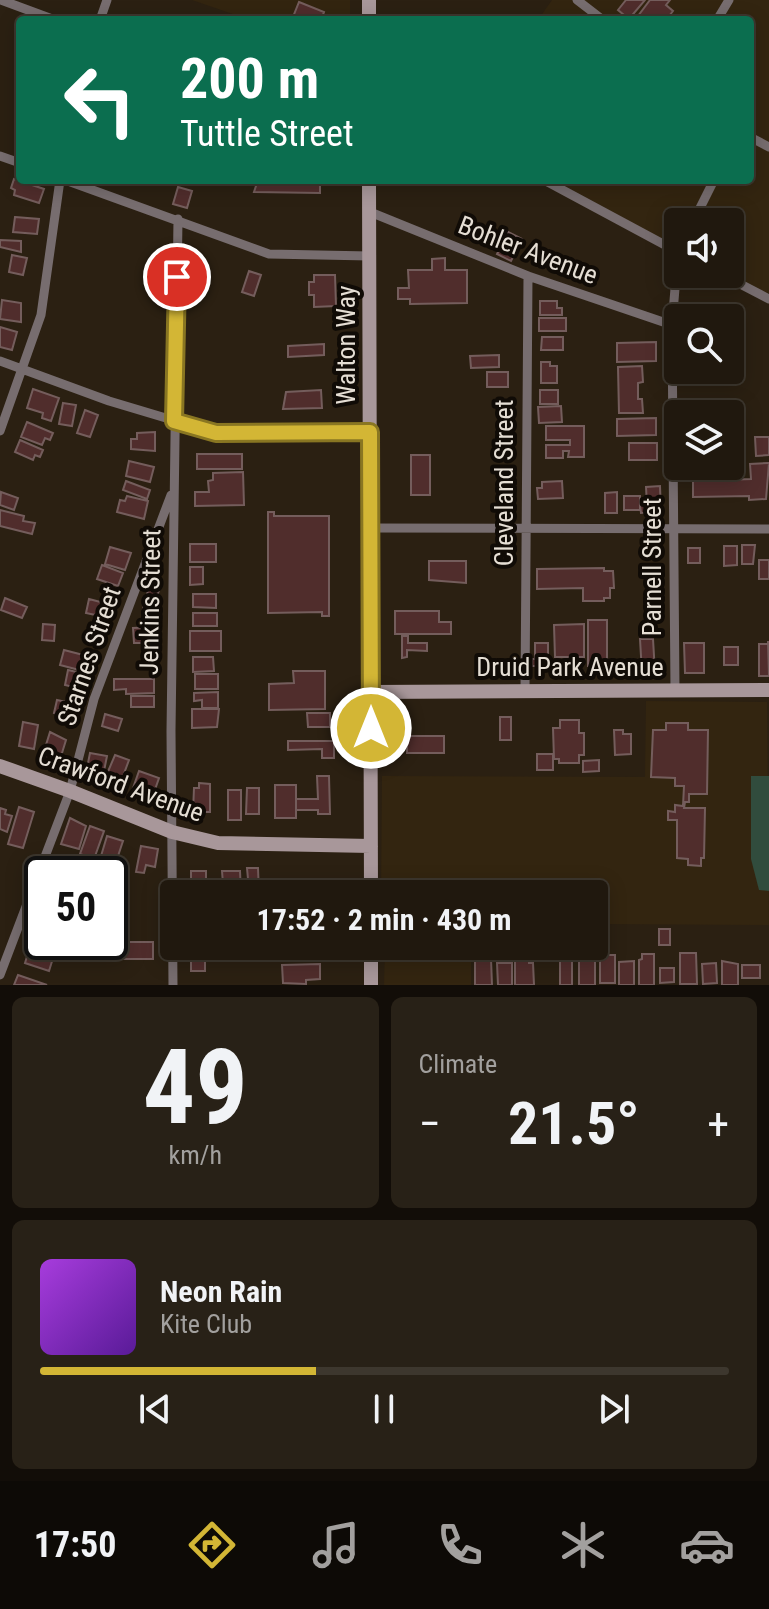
<!DOCTYPE html>
<html lang="en">
<head>
<meta charset="utf-8">
<style>
	body { margin:0; font-family:"Roboto Condensed",sans-serif; background:#282117; color:#f1f3f6; height:100vh; display:flex; flex-direction:column; font-size:30px; white-space:nowrap }
	* { box-sizing:border-box; margin:0 }
	p { font-size:26px; color:#a2a09e }
	.icon { flex:none; width:44px; height:44px; fill:none; stroke:currentColor; stroke-width:2; stroke-linecap:round; stroke-linejoin:round }
	.map { position:relative; height:985px; overflow:hidden }
	.details { display:flex; flex-direction:column; gap:12px; padding:12px; background:#120d08; flex:1 }
	.details>* { flex:none }
	.guide { position:absolute; left:16px; top:16px; width:738px; height:168px; border-radius:8px; box-shadow:0 4px 20px #0003,0 0 0 2px #3d372e; background:#0b6e4f; color:#fff; overflow:hidden }
	.tools { position:absolute; left:664px; top:208px; display:grid; gap:16px }
	.tools a { display:grid; place-items:center; width:80px; height:80px; border-radius:8px; background:#20180e; box-shadow:0 4px 20px #0003,0 0 0 2px #3d372e; font-size:40px }
	.speed { position:absolute; left:24px; top:856px; display:flex; gap:16px; font-size:40px; font-weight:700; text-align:center }
	.speed>* { display:grid; place-content:center; width:104px; height:104px; border-radius:50%; background:#20180e; box-shadow:0 4px 20px #0003,0 0 0 2px #3d372e; line-height:1 }
	.speed .limit { border:4px solid #111; border-radius:12px; background:#fff; color:#111 }
	.pin { position:absolute; display:grid; place-items:center; width:68px; height:68px; color:#fff; margin:-34px; border:4px solid #fff; border-radius:50%; box-shadow:0 2px 8px #0007 }
	.me { position:absolute; width:88px; margin:-44px; rotate:0deg; stroke-linejoin:round; filter:drop-shadow(0 0 6px #0008) }
	.turn { display:flex; align-items:center; gap:28px; height:168px; padding:0 32px; font-size:36px }
	.turn .icon { width:104px; height:104px; stroke-width:2.5 }
	.turn b { display:block; font-size:56px; line-height:68px }
	.big { font-size:60px; font-weight:700; line-height:1.1 }
	.details .card { flex:1; display:flex; flex-direction:column; justify-content:center; gap:12px; min-width:0; padding:0 28px; border-radius:12px; background:#282117 }
	.details .dial { align-items:center; gap:0 }
	.dial b { font-size:104px; line-height:1 }
	.song { display:flex; align-items:center; gap:24px }
	.cover { width:96px; height:96px; border-radius:12px; background:linear-gradient(135deg,hsl(280 70% 55%),hsl(270 70% 35%)) }
	.played { height:8px; border-radius:4px; background:linear-gradient(90deg,#d3b635 40%,#3d372e 40%) }
	.keys { display:flex; justify-content:space-around; direction:ltr }
	.heat { display:flex; justify-content:space-between; align-items:center; font-size:44px; direction:ltr }
	.details .tiles { flex:1; display:grid; gap:12px; grid-template-columns:1fr 1fr }
	.card:last-child { grid-column:span 2 }
	.trip { position:absolute; left:160px; top:880px; width:448px; height:80px; border-radius:8px; background:#20180e; box-shadow:0 4px 20px #0003,0 0 0 2px #3d372e; font-weight:700; line-height:80px; text-align:center }
	.tabs { display:flex; height:128px; justify-content:space-around; align-items:center; background:#0d0a06; color:#a2a09e }
	.tabs .icon { width:56px; height:56px }
	.tabs .selected { color:#d3b635 }
	.tabs b { font-size:36px; color:#f1f3f6 }
	.map>svg:first-child { display:block }
	.built { fill:#332510 }
	.green { fill:#314c3d }
	.building { fill:#502d2c; stroke:#745d5c; stroke-width:2 }
	.lines { fill:none; stroke-linecap:round; stroke-linejoin:round }
	.street { stroke:#776d6f; stroke-width:9 }
	.secondary { stroke:#a8979a; stroke-width:14 }
	.route-casing { stroke:#897622; stroke-width:20 }
	.route { stroke:#d3b635; stroke-width:14 }
	.labels { text-anchor:middle; stroke-width:8; stroke-linejoin:round; paint-order:stroke }
	.street-label { font-size:26px; fill:#e5ded4; stroke:#100b06 }
</style>
</head>
<body>
<div class="map">
<svg width="769" height="985" viewBox="0 0 769 985">
	<rect width="100%" height="100%" fill="#2b2012"/>
	<path class="built" d="M192 0H350V20H250Z
		M552 0H769V294L730 274V222H678V248L554 180H750V20H538Z
		M646 701 767 702 769 925 594 924V894H381L382 776 645 777Z
		M385 946H471V985H384Z"/>
	<path class="green" d="M751 776H769V891L759 890 751 859Z"/>
	<path class="building" d="M626 0H645L629 19 618 10Z
		M650 0H670L666 5 673 11 666 20H635Z
		M299 2 324 12 321 20H301L293 17Z
		M14 179 44 189 39 203 14 195 15 190 11 188Z
		M258 180H320V193L254 192Z
		M178 187 192 191 187 208 173 204Z
		M15 217 39 219 37 234 13 232Z
		M508 232 522 239 511 261 497 254Z
		M0 240 21 241V252L0 247Z
		M12 255 27 258 23 275 9 272Z
		M445 258V270H467V303L410 304V299H398V288H409L408 270H432V259Z
		M249 271 261 275 254 296 242 292Z
		M314 275H335L336 306 314 307V295H309V282H314Z
		M2 300 21 303V322L0 319Z
		M540 301H557V308H562V315H540Z
		M539 318H566V331H539Z
		M0 327 17 332 12 350 0 347Z
		M542 337H563V350H541Z
		M656 342V361L617 362V343Z
		M324 344V355L288 357V346Z
		M499 355V367L471 368 470 356Z
		M541 362H550V366H557V383H541Z
		M642 366 643 382 638 383V399H642L643 413H619L618 367Z
		M487 372H508V387H487Z
		M33 389 59 398 51 421 42 418 43 413 27 408Z
		M321 390 322 408 283 409 286 392Z
		M540 390H558V404H540Z
		M63 403 76 405 72 426 59 424Z
		M561 406 562 422 539 423 538 407Z
		M85 410 98 415 90 437 77 433Z
		M656 418V435L617 436V419Z
		M27 422 53 433 50 440 45 438 42 445 21 437Z
		M546 426H584V457H568L569 451H563V458H546V445H570V440H546Z
		M155 432V451L131 449V439H137V433Z
		M755 437H769V455L756 456Z
		M20 440 43 450 40 457 35 455 33 460 15 452Z
		M629 443H657V460H629Z
		M197 454H242V469H197Z
		M411 455H430V495H411Z
		M129 461 154 467 150 482 126 476Z
		M769 463 766 499 749 500V496L693 497V481L751 479 750 464Z
		M243 472 244 505 195 506V492H209L208 481 213 480V473Z
		M126 481 150 490 147 499 123 490Z
		M562 481 563 498 538 499 537 488H542V482Z
		M660 486 661 515 653 516V512L641 513 640 505H647L646 487Z
		M1 492 18 498 14 510 0 505Z
		M617 492V513H605V493Z
		M127 496 148 501 144 519 117 512 120 500 125 501Z
		M624 496H640V510H624Z
		M0 510 24 516 23 521 35 523 32 534 0 526Z
		M268 512H274V516H329V616H322V612L268 613Z
		M190 544H216V562H190Z
		M742 545H755L753 564H742Z
		M724 546H737V565L724 566Z
		M110 547 131 553 125 570 105 564Z
		M688 548H700V563H688Z
		M759 560H769V579H759Z
		M429 561H466V583L429 580Z
		M102 565 123 573 118 586 97 579Z
		M190 567H203V584L190 585Z
		M604 568V571H613L614 588H610V598H604V601H583V588L537 589V569Z
		M149 587 159 590 156 600 159 601 156 613 143 609Z
		M193 594H216V608L193 607Z
		M5 598 27 607 22 618 1 610Z
		M89 599 108 604 105 617 86 613Z
		M395 611H439V622H451V634H395Z
		M193 613H217V626H193Z
		M588 620H607V666H588Z
		M43 624 55 625 54 641 42 640Z
		M584 624V657H555L554 625Z
		M155 627V643H134L133 628Z
		M190 631H221V651H190Z
		M402 636H408V643H427V651L407 650V657L402 658Z
		M640 639H653L655 673H642Z
		M768 641 769 676H759V644H768Z
		M535 643H548V666H532V659H535Z
		M684 643H704V673H685Z
		M724 647H738V665H724Z
		M64 650 91 657 87 672 60 665Z
		M193 657H213L214 671 193 672Z
		M68 670 85 674 82 689 65 685Z
		M293 671H325V709L269 710V684L294 683Z
		M195 674H218V689H195Z
		M114 679H154V693L126 694V689L114 690Z
		M218 692V708H202V700L194 701V693Z
		M131 696H154V707H131Z
		M57 700 76 704 73 717 54 713Z
		M192 709H219L217 727 192 728Z
		M307 713H330V727H308Z
		M105 714 122 719 118 731 102 726Z
		M500 717H511V740H500Z
		M560 720H579V733H584V755H579V763H559V759H554L553 728H560Z
		M23 722 38 725 34 749 19 746Z
		M666 723H688V730H708L707 794H689V802H685L684 808H705L704 858H701V866L688 865V859L677 858V820H668V811L675 812V805L683 806 684 786H675V778L651 777 653 730H666Z
		M614 730H623V734H631V754L615 755Z
		M50 732 66 740 58 766 41 761Z
		M407 736H444V753H407Z
		M288 741H334V758H322V749L288 750Z
		M90 753 107 756 102 781 85 778Z
		M537 754H553V770H537Z
		M115 755 129 760 119 787 104 781Z
		M599 760V771L583 772V761Z
		M139 771 159 778 151 801 131 794Z
		M317 776H329L330 814H318V810H296V799H318Z
		M199 783 210 784V812H193L194 788H199Z
		M275 785H296V818H275Z
		M247 788H259V814H246Z
		M228 790H241V820H228Z
		M19 807 34 812 23 848 8 844Z
		M0 808 6 810 5 814 12 816 7 832 0 829Z
		M70 818 86 826 79 849 61 844Z
		M90 826 104 831 94 859 80 854Z
		M107 836 123 841 113 871 98 866Z
		M141 846 158 849 155 867 146 865 144 873 136 872Z
		M247 868H258L259 894H247V888H242V880L248 879Z
		M191 871H206V894H191Z
		M222 871H240L241 894H228V884H223Z
		M659 929H670V945H659Z
		M123 942H153V959H123Z
		M410 946H446L447 955H410Z
		M30 947 54 955 49 971 25 963Z
		M680 953H696L697 984H680Z
		M642 954H654V985H639V960L642 959Z
		M529 955V963H533L534 985H515V956Z
		M600 955H615V983H600Z
		M579 957H595V985H579Z
		M191 958H205V971H191Z
		M475 959H491L492 985H475Z
		M560 961H572V985H560Z
		M634 961V985H619V962Z
		M722 961 738 964V985H722Z
		M497 963H512V985H498Z
		M716 963 717 983 703 984 702 964Z
		M320 964V979L306 980V984L283 983 282 965Z
		M742 965H760V978H742Z
		M660 968H674V982L660 983Z
		M18 975 47 985H14Z"/>
	<g class="lines">
		<path class="street" d="M1 0 55 20
			M577 0 603 20
			M100 20 107 0
			M717 20 729 0
			M750 137 769 147
			M0 156 20 163
			M65 180 269 254 370 256
			M544 180 678 252
			M370 212 528 276 672 325
			M693 222 714 180
			M721 274 769 299
			M0 361 109 401 216 433 370 432
			M0 431 41 315 60 180
			M370 528 769 529
			M675 690 672 325 678 252
			M525 691 528 276
			M0 975 70 791 94 699 171 495
			M173 985 171 731 178 219"/>
		<path class="secondary" d="M369 0V20
			M369 180 371 894
			M371 692 769 690
			M0 766 70 791 172 832 218 843 371 846
			M371 946V985"/>
	</g>
	<g class="lines">
		<defs>
			<path id="route" d="M177 277 174 421 216 433 370 432 371 728"/>
		</defs>
		<use href="#route" class="route-casing"/>
		<use href="#route" class="route"/>
	</g>
	<g class="labels">
		<g class="street-label">
			<text transform="translate(528 250) rotate(21)" y="9">Bohler Avenue</text>
			<text transform="translate(346 345) rotate(-90)" y="9">Walton Way</text>
			<text transform="translate(504 483) rotate(-90)" y="9">Cleveland Street</text>
			<text transform="translate(652 567) rotate(-90)" y="9">Parnell Street</text>
			<text transform="translate(150 602) rotate(-89)" y="9">Jenkins Street</text>
			<text transform="translate(89 656) rotate(-71)" y="9">Starnes Street</text>
			<text x="570" y="676">Druid Park Avenue</text>
			<text transform="translate(121 784) rotate(20)" y="9">Crawford Avenue</text>
		</g>
	</g>
</svg>
<div class="tools">
<a><svg class="icon" aria-label="sound" viewBox="0 0 24 24"><path d="M4 9h4l5-4v14l-5-4H4zM17 9q2 3 0 6"/></svg></a>
<a><svg class="icon" aria-label="search" viewBox="0 0 24 24"><circle cx="10" cy="10" r="6"/><path d="M15 15l6 6"/></svg></a>
<a><svg class="icon" aria-label="layers" viewBox="0 0 24 24"><path d="M12 4l9 5-9 5-9-5zM3 14l9 5 9-5"/></svg></a>
</div>
<div class="speed"><div class="limit">50</div></div>
<div class="pin" style="left:177px;top:277px;background:#d93025"><svg class="icon" aria-label="arrive" viewBox="0 0 24 24"><path d="M6 21V4h12l-3 4 3 4H6"/></svg></div>
<svg class="me" style="left:371px;top:728px" viewBox="-20 -20 40 40"><circle r="17" fill="#d3b635" stroke="#fff" stroke-width="3"/><path d="M0-11L8 9 0 5-8 9z" fill="#fff"/></svg>
<div class="trip">17:52 · 2 min · 430 m</div>
<div class="guide">
<div class="turn"><svg class="icon" aria-label="left" viewBox="0 0 24 24"><path d="M17 20v-9H6M10 6l-5 5 5 5"/></svg><div><b>200 m</b>Tuttle Street</div></div>
</div>
</div>
<section class="details">
<div class="tiles">
<div class="card dial"><b>49</b><p>km/h</p></div>
<div class="card"><p>Climate</p>
<div class="heat"><a>−</a><b class="big">21.5°</b><a>+</a></div>
</div>
<div class="card">
<div class="song"><i class="cover"></i><div><b>Neon Rain</b><p>Kite Club</p></div></div>
<div class="played"></div>
<div class="keys"><svg class="icon" aria-label="previous" viewBox="0 0 24 24"><path d="M18 5L8 12l10 7zM5 5v14"/></svg><svg class="icon" aria-label="pause" viewBox="0 0 24 24"><path d="M8 5v14M16 5v14"/></svg><svg class="icon" aria-label="next" viewBox="0 0 24 24"><path d="M6 5l10 7-10 7zM19 5v14"/></svg></div>
</div>
</div>
</section>
<nav class="tabs">
<b>17:50</b>
<svg class="icon selected" aria-label="directions" viewBox="0 0 24 24"><path d="M12 3l9 9-9 9-9-9zM9 14v-3h6M13 9l2 2-2 2"/></svg>
<svg class="icon" aria-label="music" viewBox="0 0 24 24"><path d="M9 18V5l10-2v13"/><circle cx="6" cy="18" r="3"/><circle cx="16" cy="16" r="3"/></svg>
<svg class="icon" aria-label="phone" viewBox="0 0 24 24"><path d="M5 4h4l2 5-3 2q2 4 5 5l2-3 5 2v4C11 20 4 13 5 4z"/></svg>
<svg class="icon" aria-label="climate" viewBox="0 0 24 24"><path d="M12 3v18M4 7l16 10M4 17L20 7"/></svg>
<svg class="icon" aria-label="car" viewBox="0 0 24 24"><path d="M5 17H2v-5l4-1 3-4h7l3 4 3 1v5h-3M9 17h6M6 11h13"/><circle cx="7" cy="17" r="2"/><circle cx="17" cy="17" r="2"/></svg>
</nav>
</body>
</html>
